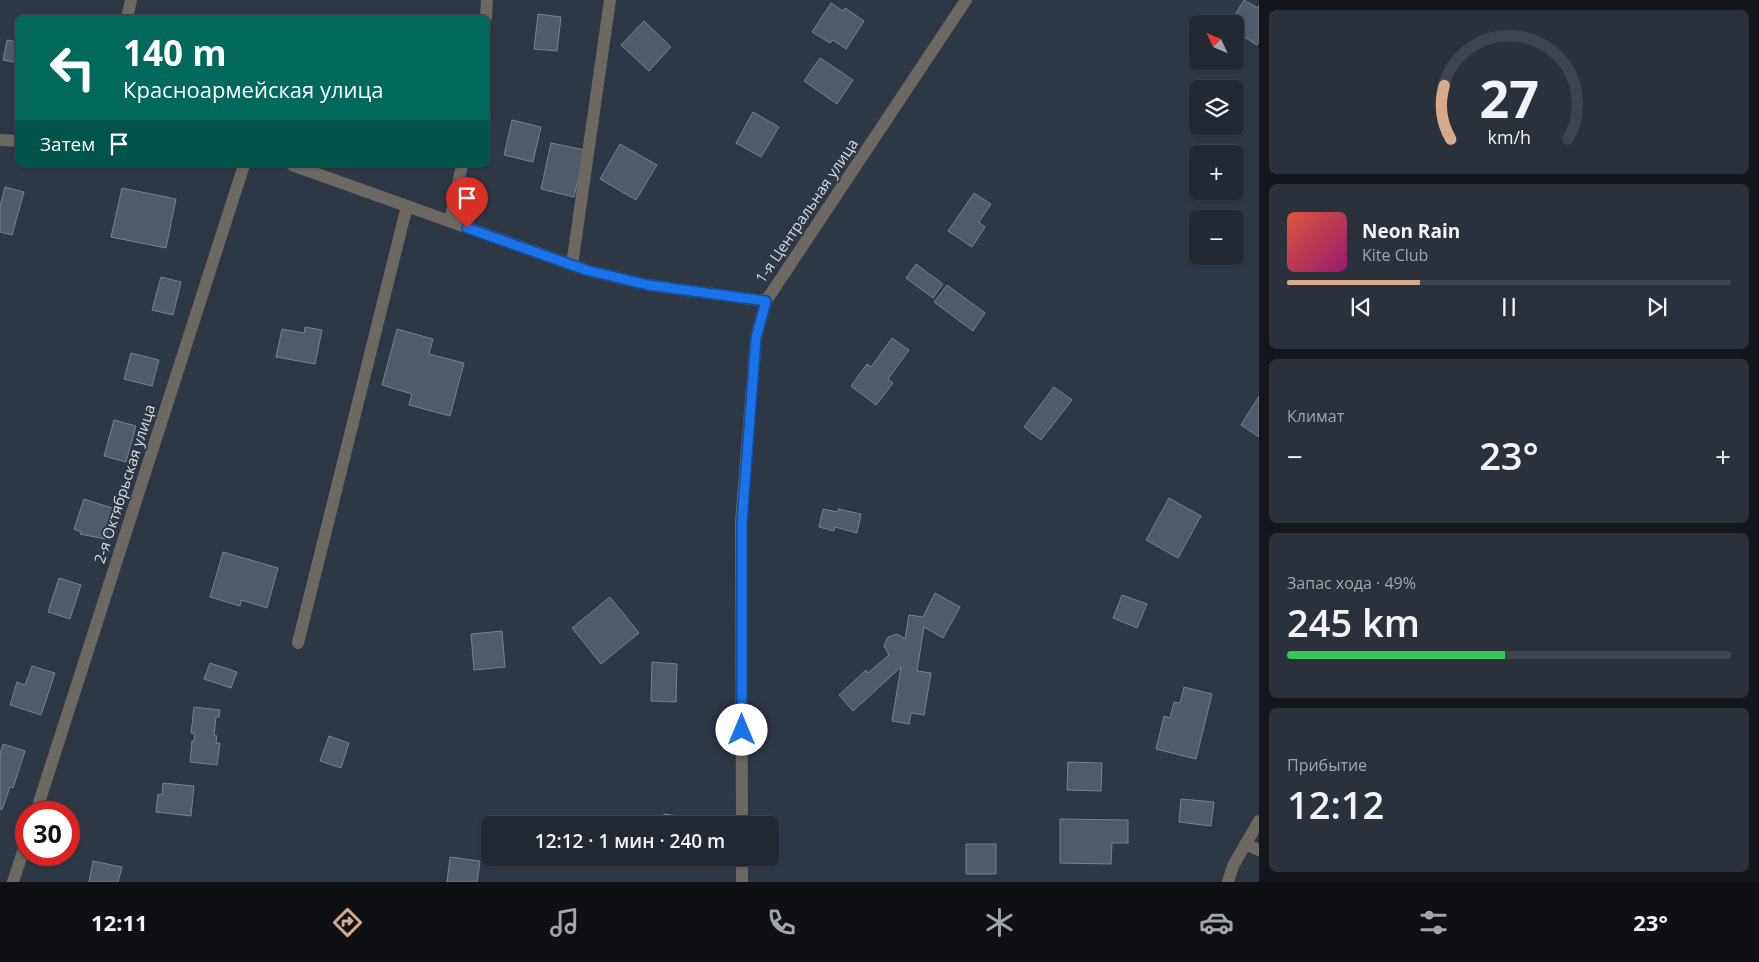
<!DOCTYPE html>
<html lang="ru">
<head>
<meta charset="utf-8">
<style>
	body { margin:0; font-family:"Open Sans",sans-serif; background:#2a313b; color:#f1f3f6; height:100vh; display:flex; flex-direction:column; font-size:19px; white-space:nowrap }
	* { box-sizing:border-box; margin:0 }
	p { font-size:16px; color:#a2a6ac }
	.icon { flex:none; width:28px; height:28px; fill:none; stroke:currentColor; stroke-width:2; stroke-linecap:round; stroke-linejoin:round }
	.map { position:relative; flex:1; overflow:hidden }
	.panel { display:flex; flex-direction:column; gap:10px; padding:10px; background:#13171c; width:500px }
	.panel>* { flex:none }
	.top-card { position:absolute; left:15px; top:15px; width:475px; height:152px; border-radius:8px; box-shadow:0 1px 4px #0004,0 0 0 1px #3f454e; background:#00695c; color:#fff; overflow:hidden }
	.needle { width:32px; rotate:314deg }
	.fabs { position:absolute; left:1189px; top:15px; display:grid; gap:10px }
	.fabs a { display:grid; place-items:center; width:55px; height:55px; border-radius:8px; background:#222933; box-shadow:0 1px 4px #0004,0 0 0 1px #3f454e; font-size:25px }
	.speed { position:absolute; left:15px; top:801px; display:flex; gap:10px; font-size:25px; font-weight:700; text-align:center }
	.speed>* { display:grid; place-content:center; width:65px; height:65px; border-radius:50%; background:#222933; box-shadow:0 1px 4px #0004,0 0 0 1px #3f454e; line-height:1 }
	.speed .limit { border:8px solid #d22; background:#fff; color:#111 }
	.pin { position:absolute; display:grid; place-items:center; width:42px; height:42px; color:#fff; margin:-51px -21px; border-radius:50% 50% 50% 0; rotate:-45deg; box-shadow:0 0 5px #0007 }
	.pin .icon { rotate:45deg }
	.me { position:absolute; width:55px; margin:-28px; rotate:0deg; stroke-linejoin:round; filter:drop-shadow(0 0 4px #0008) }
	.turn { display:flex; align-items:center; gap:18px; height:105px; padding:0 25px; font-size:22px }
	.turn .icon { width:65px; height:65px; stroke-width:2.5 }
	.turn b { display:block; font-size:35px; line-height:42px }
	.then { display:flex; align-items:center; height:48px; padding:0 25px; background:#0003; gap:10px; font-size:19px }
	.big { font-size:38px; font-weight:600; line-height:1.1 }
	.panel .tile { flex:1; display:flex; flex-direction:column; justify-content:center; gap:8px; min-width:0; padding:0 18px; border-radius:8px; background:#2a313b }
	.panel .dial { align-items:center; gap:0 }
	.dial svg { height:130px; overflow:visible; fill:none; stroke:#3f454e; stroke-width:7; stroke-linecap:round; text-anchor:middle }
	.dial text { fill:#f1f3f6; stroke:none }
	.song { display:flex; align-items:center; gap:15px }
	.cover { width:60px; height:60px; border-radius:8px; background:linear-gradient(135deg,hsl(10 70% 55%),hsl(320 70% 35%)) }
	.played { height:5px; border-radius:2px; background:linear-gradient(90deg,#d6ab8b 30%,#3f454e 30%) }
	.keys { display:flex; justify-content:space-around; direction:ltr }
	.heat { display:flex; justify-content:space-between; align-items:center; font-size:28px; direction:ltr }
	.charge { height:8px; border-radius:4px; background:linear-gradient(90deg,#34c759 49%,#3f454e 0) }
	.trip { position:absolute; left:481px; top:816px; width:298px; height:50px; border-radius:8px; background:#222933; box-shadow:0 1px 4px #0004,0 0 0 1px #3f454e; font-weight:600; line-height:50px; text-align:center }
	.dock { display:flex; height:80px; justify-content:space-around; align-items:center; background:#0e1014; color:#a2a6ac }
	.dock .icon { width:35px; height:35px }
	.dock .selected { color:#d6ab8b }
	.dock b { font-size:22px; color:#f1f3f6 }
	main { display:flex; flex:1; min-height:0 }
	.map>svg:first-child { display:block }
	.building { fill:#505a69; stroke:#778191 }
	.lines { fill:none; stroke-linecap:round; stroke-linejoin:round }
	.service { stroke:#6d6962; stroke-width:12 }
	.minor { stroke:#6d6962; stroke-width:12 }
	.route-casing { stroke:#114b97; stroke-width:12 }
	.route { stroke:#1a73e8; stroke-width:9 }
	.labels { text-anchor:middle; stroke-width:4; stroke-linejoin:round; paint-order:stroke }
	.street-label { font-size:15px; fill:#d9dfe8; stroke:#2e3744 }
</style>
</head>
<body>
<main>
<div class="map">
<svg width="1259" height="882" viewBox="0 0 1259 882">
	<rect width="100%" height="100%" fill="#2e3744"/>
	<path class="building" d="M1244 0 1258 8 1259 5V42L1257 45 1241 35 1245 28 1232 20Z
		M831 3 843 11 845 8 864 21 846 49 833 40 830 43 812 32Z
		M538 14 561 17 557 51 534 49Z
		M644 21 671 47 649 71 621 45Z
		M7 40 18 42V63L3 60Z
		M820 58 853 80 837 104 804 81Z
		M753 112 779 127 761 157 736 143Z
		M512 120 541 127 533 162 504 155Z
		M551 143 585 150 574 197 541 189Z
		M620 144 657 165 636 200 600 179Z
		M5 187 24 192 12 235 0 232V207Z
		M122 188 176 199 166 248 111 237Z
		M974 193 991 204 979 222 985 227 972 247 948 231Z
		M916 264 943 284 933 298 906 278Z
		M161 277 181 282 173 315 152 310Z
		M947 285 985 313 973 331 934 302Z
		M305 327 322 330 315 364 276 357 282 329 304 333Z
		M397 329 433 339 429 354 464 363 450 416 409 405 412 394 382 385Z
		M892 338 909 350 888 379 893 383 876 405 851 386 867 364 871 367Z
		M131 353 159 360 152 386 124 379Z
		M1054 387 1072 400 1041 440 1024 427Z
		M1259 396V437L1241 425Z
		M114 420 136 426 126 462 104 456Z
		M1169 498 1201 516 1178 558 1146 540Z
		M84 499 115 509 105 539 80 534 81 532 74 529Z
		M823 509 838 512V509L861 514 857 533 835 527 834 531 819 527Z
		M223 552 278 568 267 608 241 600 240 606 210 597Z
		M59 578 81 585 70 619 48 612Z
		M935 593 960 607 943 638 924 627 917 671 931 673 924 715 911 713 909 724 892 721 901 667 853 711 839 695 866 670 868 673 889 655 884 646 888 637 897 634 905 639 909 615 923 617Z
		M1122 595 1147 604 1137 628 1113 618Z
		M610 597 639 633 601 664 572 628Z
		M502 631 505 667 474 670 471 634Z
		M652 662 677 664 676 702 651 701Z
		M210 663 237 672 231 688 204 679Z
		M32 666 55 673 41 715 10 705 17 682 25 685Z
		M1184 687 1212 694 1196 759 1156 749 1164 716 1170 718 1174 702 1180 703Z
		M194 707 220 710 219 717H216L214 735 217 736 216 743H220L217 765 190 762 192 741H194L195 734 191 733Z
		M329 736 349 743 341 768 320 761Z
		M3 744 25 751 13 788 10 787 2 810 0 809V754Z
		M1068 762 1102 763 1101 791 1067 790Z
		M163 783 194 786 191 816 156 812 158 794 162 795Z
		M1181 799 1214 802 1211 826 1179 822Z
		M664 814 707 820V825H662Z
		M1060 819 1128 820V843H1112L1111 864 1060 863Z
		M966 844H996V874H966Z
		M450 857 480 861 477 882H447Z
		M93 861 122 867 118 882H89Z"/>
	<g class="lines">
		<path class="service" d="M486 18 487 0
			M450 221 462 165
			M572 265 610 0
			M298 643 407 206"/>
		<path class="minor" d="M127 18 131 0
			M0 140 18 141
			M292 165 586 270 648 285 766 301
			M36 812 244 165
			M742 825 741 522 756 338 766 301 966 0
			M1245 844 1259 850
			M742 858V882
			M13 882 26 842
			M1228 882 1233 866 1259 821"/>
	</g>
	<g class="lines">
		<defs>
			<path id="route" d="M467 228 586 270 648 285 766 301 756 338 742 522V730"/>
		</defs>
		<use href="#route" class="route-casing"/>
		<use href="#route" class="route"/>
	</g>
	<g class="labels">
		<g class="street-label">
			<text transform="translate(807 211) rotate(-56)" y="5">1-я Центральная улица</text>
			<text transform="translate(125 484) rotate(-72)" y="5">2-я Октябрьская улица</text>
		</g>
	</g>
</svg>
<div class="fabs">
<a><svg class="needle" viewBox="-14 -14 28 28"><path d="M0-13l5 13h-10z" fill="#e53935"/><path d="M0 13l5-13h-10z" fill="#a2a6ac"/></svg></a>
<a><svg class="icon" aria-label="layers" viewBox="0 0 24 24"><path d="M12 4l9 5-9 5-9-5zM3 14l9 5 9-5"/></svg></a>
<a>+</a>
<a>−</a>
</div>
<div class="speed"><div class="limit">30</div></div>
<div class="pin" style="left:467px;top:228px;background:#d93025"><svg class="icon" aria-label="arrive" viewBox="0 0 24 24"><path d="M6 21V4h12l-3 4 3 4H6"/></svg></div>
<svg class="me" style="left:742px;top:730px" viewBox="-20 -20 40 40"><circle r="19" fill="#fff"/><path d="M0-13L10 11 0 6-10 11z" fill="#1a73e8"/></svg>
<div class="trip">12:12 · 1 мин · 240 m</div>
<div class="top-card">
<div class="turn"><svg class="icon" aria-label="left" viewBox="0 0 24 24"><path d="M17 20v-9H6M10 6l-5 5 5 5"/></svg><div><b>140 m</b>Красноармейская улица</div></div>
<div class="then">Затем<svg class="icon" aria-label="arrive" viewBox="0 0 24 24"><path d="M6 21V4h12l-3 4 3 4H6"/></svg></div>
</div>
</div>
<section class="panel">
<div class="tile dial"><svg viewBox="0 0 100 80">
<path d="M14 69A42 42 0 1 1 86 69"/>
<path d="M14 69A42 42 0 0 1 10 36" stroke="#d6ab8b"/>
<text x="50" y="56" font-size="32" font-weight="700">27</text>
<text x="50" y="72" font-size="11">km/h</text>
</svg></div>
<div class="tile">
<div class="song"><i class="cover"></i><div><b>Neon Rain</b><p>Kite Club</p></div></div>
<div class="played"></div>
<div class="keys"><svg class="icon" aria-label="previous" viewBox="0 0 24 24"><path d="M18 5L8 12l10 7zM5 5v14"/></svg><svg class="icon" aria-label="pause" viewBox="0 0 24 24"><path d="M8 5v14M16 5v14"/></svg><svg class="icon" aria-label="next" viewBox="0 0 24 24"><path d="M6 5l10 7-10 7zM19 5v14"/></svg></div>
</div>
<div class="tile"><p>Климат</p>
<div class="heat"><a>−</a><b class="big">23°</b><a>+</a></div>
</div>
<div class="tile"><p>Запас хода · 49%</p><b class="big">245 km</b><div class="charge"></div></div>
<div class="tile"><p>Прибытие</p><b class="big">12:12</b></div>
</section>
</main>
<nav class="dock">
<b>12:11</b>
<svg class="icon selected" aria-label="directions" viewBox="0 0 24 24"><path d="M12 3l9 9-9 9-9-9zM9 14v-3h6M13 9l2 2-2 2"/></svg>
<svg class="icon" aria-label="music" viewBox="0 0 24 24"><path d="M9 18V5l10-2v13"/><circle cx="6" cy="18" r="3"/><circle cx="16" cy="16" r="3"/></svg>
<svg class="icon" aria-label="phone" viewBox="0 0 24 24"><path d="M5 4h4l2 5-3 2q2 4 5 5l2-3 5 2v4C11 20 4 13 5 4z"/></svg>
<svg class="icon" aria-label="climate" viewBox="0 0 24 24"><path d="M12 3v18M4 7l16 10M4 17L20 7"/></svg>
<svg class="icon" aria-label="car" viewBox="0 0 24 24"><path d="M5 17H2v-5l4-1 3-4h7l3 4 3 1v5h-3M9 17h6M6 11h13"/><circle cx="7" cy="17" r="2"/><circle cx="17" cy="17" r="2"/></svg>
<svg class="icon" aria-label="filters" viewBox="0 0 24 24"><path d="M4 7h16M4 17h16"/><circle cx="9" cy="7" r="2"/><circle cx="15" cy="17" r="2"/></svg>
<b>23°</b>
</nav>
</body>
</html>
